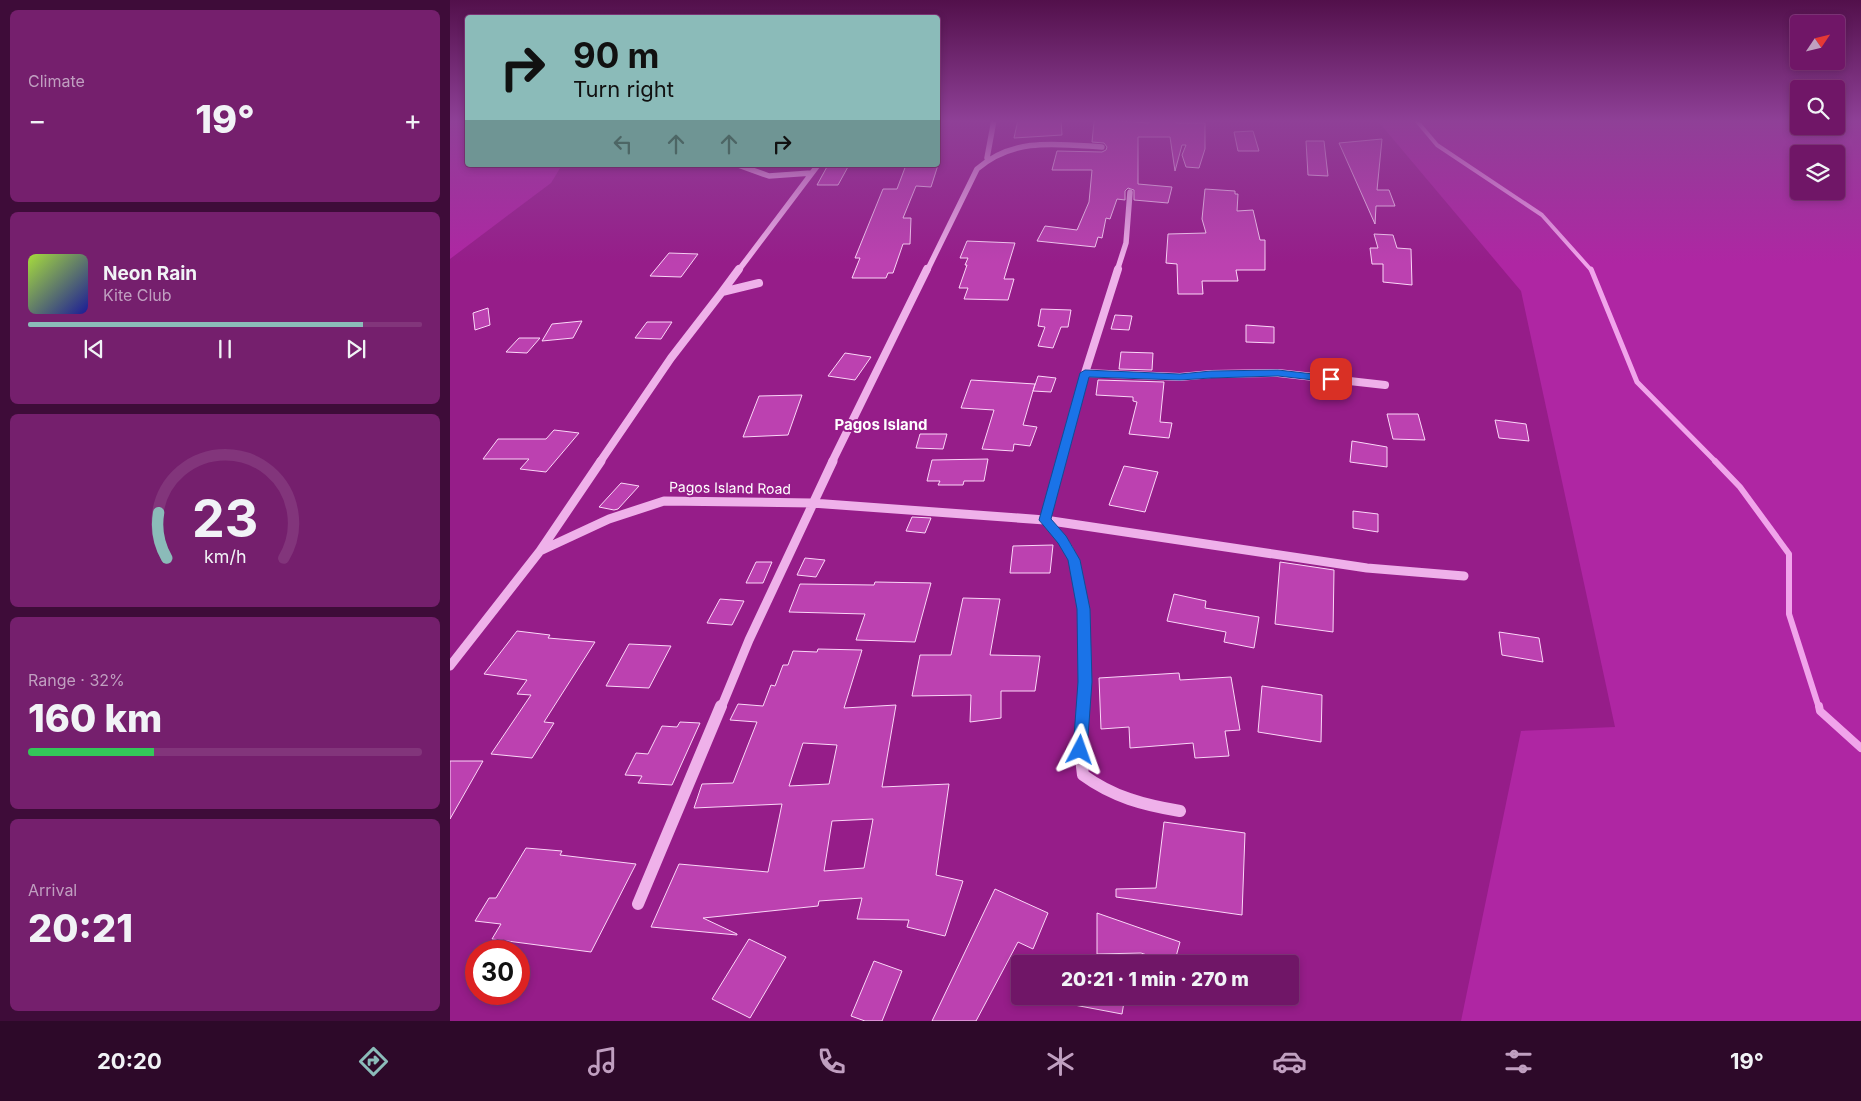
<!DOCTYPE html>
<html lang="en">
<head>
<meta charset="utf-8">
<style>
	body { margin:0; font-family:Inter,sans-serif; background:#751f6d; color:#f1f3f6; height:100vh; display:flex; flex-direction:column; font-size:19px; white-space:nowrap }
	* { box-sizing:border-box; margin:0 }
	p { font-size:16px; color:#c09fc0 }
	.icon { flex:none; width:28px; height:28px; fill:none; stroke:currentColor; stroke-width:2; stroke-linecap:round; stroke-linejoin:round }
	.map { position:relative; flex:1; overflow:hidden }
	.sheet { display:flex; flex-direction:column; gap:10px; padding:10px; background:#3e0c39; width:450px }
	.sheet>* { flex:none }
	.guide { position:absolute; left:15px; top:15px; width:475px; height:152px; border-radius:5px; box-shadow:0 2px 8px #0003,0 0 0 1px #82357b; background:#8bbbb9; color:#111; overflow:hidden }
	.needle { width:32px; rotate:55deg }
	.tools { position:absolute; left:1340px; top:15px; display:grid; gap:10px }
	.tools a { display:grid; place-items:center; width:55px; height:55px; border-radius:5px; background:#701667; box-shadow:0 2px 8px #0003,0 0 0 1px #82357b; font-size:25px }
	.speed { position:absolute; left:15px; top:940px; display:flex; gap:10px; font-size:25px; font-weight:700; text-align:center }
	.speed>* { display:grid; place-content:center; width:65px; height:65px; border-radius:50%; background:#701667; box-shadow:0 2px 8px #0003,0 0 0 1px #82357b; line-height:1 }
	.speed .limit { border:8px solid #d22; background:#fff; color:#111 }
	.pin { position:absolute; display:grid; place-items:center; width:42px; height:42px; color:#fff; margin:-21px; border-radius:10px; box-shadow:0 2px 8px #0006 }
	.me { position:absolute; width:55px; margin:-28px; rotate:4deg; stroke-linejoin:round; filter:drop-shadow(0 0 4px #0008) }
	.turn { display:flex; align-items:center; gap:18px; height:105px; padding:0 25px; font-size:22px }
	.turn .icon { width:65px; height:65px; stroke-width:2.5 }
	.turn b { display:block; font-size:35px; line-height:42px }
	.lanes { display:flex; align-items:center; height:48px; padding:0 25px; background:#0003; justify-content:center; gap:25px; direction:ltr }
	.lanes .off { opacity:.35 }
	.big { font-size:38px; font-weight:800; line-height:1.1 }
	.sheet .widget { flex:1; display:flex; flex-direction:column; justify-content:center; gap:8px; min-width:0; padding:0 18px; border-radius:8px; background:#751f6d }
	.sheet .dial { align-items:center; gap:0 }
	.dial svg { height:130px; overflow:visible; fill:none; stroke:#82357b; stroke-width:7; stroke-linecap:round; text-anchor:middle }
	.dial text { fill:#f1f3f6; stroke:none }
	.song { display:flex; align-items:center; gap:15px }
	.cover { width:60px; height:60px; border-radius:8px; background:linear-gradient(135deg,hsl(80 70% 55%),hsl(240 70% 35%)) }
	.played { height:5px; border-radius:2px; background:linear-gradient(90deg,#8bbbb9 85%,#82357b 85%) }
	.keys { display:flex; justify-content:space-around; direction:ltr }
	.heat { display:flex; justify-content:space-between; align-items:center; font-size:28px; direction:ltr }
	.charge { height:8px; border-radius:4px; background:linear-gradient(90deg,#34c759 32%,#82357b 0) }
	.trip { position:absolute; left:561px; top:955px; width:288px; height:50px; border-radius:5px; background:#701667; box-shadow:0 2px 8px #0003,0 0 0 1px #82357b; font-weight:800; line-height:50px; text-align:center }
	.dock { display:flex; height:80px; justify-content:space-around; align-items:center; background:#2d0929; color:#c09fc0 }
	.dock .icon { width:35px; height:35px }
	.dock .selected { color:#8bbbb9 }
	.dock b { font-size:22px; color:#f1f3f6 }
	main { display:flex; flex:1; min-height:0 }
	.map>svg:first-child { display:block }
	.green { fill:#af26a3; fill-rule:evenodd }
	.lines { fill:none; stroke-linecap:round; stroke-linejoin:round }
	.stream-far3 { stroke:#f1a4eb; stroke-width:4 }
	.stream-far2 { stroke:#f1a4eb; stroke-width:5 }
	.stream-far1 { stroke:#f1a4eb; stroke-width:6 }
	.stream { stroke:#f1a4eb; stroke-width:8 }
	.building { fill:#bc41b0; stroke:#fbd7f8; fill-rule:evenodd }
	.minor-far3 { stroke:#efb1ea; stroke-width:5.5 }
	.minor-far2 { stroke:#efb1ea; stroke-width:8 }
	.minor-far1 { stroke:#efb1ea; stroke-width:9 }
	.minor { stroke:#efb1ea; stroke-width:12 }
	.route { fill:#1a73e8; stroke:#114b97 }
	.labels { text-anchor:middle; stroke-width:4; stroke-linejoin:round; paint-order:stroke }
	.street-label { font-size:14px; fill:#fff; stroke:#961d89 }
	.neighbourhood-label { font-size:15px; font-weight:bold; fill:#fff; stroke:#961d89 }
</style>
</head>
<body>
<main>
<section class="sheet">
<div class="widget"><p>Climate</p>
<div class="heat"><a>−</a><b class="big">19°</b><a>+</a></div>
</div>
<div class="widget">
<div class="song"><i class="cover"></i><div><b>Neon Rain</b><p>Kite Club</p></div></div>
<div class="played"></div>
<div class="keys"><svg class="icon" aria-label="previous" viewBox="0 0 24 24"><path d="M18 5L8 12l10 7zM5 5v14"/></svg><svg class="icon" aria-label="pause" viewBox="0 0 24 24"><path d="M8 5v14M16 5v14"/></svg><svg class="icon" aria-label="next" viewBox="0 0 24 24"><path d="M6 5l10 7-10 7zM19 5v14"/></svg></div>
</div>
<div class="widget dial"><svg viewBox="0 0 100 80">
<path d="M14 69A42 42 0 1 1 86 69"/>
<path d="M14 69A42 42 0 0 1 9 41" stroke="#8bbbb9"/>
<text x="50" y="56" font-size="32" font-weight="700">23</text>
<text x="50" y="72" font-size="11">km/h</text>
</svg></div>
<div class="widget"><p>Range · 32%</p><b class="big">160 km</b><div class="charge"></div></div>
<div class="widget"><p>Arrival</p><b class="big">20:21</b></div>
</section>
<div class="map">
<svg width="1411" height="1021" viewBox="0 0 1411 1021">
	<rect width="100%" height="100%" fill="#961d89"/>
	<path class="green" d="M0 120H17L18 165H112L101 183 0 259Z
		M927 120H1349V126H1386V120H1411V1021H1011L1071 731 1165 727 1071 291ZM1349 154H1386V191H1349Z"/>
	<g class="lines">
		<path class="stream-far3" d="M966 120 987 145 1092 215 1142 271"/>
		<path class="stream-far2" d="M1141 269 1187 382 1266 462"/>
		<path class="stream-far1" d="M1265 461 1290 487 1339 554V614L1369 708"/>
		<path class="stream" d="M1369 706 1370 711 1411 748"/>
	</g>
	<path class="building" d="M568 120H611L612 135 564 138Z
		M650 120 699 123V120H726V123H755V149L749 168 736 167 732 155 736 145H732L725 171 720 137H688V184L722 187 718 203 684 200V190L678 188 675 191V200L667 199 660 219 656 218 652 238 648 237 645 247 587 241 595 226 627 230 639 202 642 170H602L607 151 652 152 656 150 657 147 654 143 642 142 644 122Z
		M803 131 809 151H788L784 132Z
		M932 139 927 190H939L945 206H926L925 224 889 143Z
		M856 141H874L878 176 858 175Z
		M378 165H399L388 185H367Z
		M456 165H488L481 187 466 186 453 218H461L460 244H453L443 273H438L436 278H402L410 258H405L433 189H447Z
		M755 189 785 191V194H788L787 211 803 210 810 240H815V270H786L788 281H752L753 294H728L727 264 716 263 718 234 756 233 752 219Z
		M924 234 943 235 947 248 961 249 962 285 933 282V264H922L920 248H928Z
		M517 241 565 243 554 279H564L558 300 514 299 518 288H509L517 265H515L518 258H510Z
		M219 253 248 254 231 277 200 276Z
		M38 308 40 325 25 330 23 313Z
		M591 309 621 310 618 327H611L603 348 588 346 595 327 588 326Z
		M665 315 682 316 679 330 661 329Z
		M132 321 123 338 92 341 102 324Z
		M197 322H222L211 339 185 338Z
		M796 325 824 327V343L796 342Z
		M69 338H90L77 353 56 352Z
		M671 352 703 353 702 370 669 369Z
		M395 353 421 357 405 380 378 376Z
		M588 376 606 378 601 392 583 391Z
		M521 380 585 384 573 425 587 427 580 446 564 444 563 451 532 449 544 410 511 408Z
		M648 380 714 382 710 422 722 423 719 438 679 434 687 402 683 401V397L646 395Z
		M352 395 338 435 293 437 309 396Z
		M937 414H968L975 440 943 439Z
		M1045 420 1076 424 1079 441 1049 438Z
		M104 430 129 433 96 472 70 469 79 459H33L48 439H96Z
		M470 434H497L493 449 466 448Z
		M902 441 937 447V467L900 462Z
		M538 459 534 481H514L513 485H488L490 481H477L482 460Z
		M674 466 708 472 695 512 659 505Z
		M171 483 189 486 168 509 164 510 149 507Z
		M903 511 928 514V532L903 528Z
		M462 517 481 518 475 533 456 531Z
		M603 545 600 573H560L563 546Z
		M355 558 375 560 366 577 347 575Z
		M306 562H322L313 583H296Z
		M830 562 884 570 883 632 825 624Z
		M425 582 481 583 465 642 406 640 415 614 339 612 350 584 424 585Z
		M724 594 756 601 755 608 809 617 804 648 774 642 776 632 717 621Z
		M513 598 550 599 540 655 590 656 585 691H551V718L520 722 521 695 462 696 470 655H501Z
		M270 599 294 601 282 625 257 623Z
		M67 631 100 635 98 638 145 642 94 722 104 723 82 758 41 754 81 695 67 694 77 680 34 674Z
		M1049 632 1089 638 1093 662 1052 655Z
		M179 644 221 646 199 688 156 686Z
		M368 649 412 650 394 708 446 705 432 787 499 784 486 875 513 881 495 936 457 927 459 920 407 919 412 898 369 901 368 906 253 918 287 934V935L201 927 229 864 318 872 332 804 244 808 252 784 283 783 307 722 280 720 288 704 313 706 321 685 325 686 333 665H338L343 651 367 652ZM353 743 387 745 379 784 339 786ZM423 819 414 868 374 871 382 821Z
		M729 673 730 680 781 677 790 730 775 731 779 756 745 758 743 743 680 748 679 727 651 729 649 678Z
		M812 686 872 695 871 742 808 732Z
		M230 722 250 723 222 785 188 783 192 776 175 775 186 753 198 754 212 726 227 727Z
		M0 761H33L0 819Z
		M714 822 795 833 792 915 666 897V889L706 888Z
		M76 848 112 851 110 855 186 864 141 952 42 939 51 924 25 921 39 898H46Z
		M545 889 598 913 583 949 568 942 526 1021H482Z
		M647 913 730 942 724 964 691 953 647 954Z
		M299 939 336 957 300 1018 262 999Z
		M424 961 452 971 432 1021H415L401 1016Z
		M620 996H675L672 1014 619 1004Z"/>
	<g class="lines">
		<path class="minor-far3" d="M537 158 544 120
			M288 165 319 176 361 173
			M288 271 368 165
			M477 271 527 169C564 137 607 144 652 147
			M667 271 676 243 680 192"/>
		<path class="minor-far2" d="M272 292 289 269
			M635 373 668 269
			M150 462 221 358 272 292 309 283
			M382 462 477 269
			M611 462 635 373 730 377 761 374 828 373 935 385"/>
		<path class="minor-far1" d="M611 461 595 520C606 532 619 545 624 561 637 601 636 666 633 708
			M90 551 159 519 214 501 362 503 595 520 917 568 1014 576
			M0 666 90 551 151 461
			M271 708 299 640 383 461"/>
		<path class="minor" d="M633 706 630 750 633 775C663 797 694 805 730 811
			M188 904 271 706"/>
	</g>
	<linearGradient id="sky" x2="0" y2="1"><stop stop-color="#52104b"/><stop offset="0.46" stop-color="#8f4097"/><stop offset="1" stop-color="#8f4097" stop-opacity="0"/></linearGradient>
	<rect width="1411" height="263" fill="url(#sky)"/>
	<path class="route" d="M635 370 730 374 761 371 828 370 881 376 886 379 881 382 828 376 761 378 730 380 639 377 601 519 616 536 630 560 640 609 642 682 637 750 635 755 630 757 625 755 623 750 628 682 627 609 618 560 608 543 589 520 630 373Z"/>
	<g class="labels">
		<g class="street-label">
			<text transform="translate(280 488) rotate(1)" y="5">Pagos Island Road</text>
		</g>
		<g class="neighbourhood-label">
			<text x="431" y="430">Pagos Island</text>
		</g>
	</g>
</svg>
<div class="tools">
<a><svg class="needle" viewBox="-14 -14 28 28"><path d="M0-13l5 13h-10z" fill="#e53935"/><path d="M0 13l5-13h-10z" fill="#c09fc0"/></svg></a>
<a><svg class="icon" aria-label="search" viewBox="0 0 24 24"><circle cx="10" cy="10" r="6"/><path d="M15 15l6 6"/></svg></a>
<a><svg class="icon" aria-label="layers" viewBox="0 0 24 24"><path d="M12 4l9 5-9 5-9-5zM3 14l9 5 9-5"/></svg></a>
</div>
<div class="speed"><div class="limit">30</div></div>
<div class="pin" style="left:881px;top:379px;background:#d93025"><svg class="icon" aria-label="arrive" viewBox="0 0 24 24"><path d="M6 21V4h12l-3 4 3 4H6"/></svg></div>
<svg class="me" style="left:630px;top:750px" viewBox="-20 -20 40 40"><path d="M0-17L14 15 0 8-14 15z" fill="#1a73e8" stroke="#fff" stroke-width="4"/></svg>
<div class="trip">20:21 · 1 min · 270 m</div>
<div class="guide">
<div class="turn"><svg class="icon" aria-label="right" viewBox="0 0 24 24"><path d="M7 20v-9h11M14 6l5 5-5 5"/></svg><div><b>90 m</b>Turn right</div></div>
<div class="lanes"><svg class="icon off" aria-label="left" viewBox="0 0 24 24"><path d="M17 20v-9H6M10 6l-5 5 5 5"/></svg><svg class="icon off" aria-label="ahead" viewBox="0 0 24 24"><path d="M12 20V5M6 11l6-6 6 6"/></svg><svg class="icon off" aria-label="ahead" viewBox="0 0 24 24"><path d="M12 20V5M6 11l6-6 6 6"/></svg><svg class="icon" aria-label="right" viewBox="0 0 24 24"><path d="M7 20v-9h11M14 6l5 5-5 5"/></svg></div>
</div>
</div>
</main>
<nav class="dock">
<b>20:20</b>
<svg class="icon selected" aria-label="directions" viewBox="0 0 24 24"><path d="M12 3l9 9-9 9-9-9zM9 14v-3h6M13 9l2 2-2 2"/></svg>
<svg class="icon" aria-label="music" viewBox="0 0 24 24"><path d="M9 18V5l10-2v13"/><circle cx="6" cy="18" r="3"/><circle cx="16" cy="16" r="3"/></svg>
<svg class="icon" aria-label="phone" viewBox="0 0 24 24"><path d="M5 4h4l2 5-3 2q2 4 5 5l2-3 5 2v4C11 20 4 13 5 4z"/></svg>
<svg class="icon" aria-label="climate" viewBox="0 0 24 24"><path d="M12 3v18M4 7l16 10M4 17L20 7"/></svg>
<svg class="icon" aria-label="car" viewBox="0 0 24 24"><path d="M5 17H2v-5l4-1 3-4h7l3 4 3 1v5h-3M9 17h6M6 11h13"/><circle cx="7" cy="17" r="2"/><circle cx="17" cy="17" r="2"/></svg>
<svg class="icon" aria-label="filters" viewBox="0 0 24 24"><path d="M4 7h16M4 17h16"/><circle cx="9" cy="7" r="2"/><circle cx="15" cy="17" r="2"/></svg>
<b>19°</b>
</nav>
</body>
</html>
